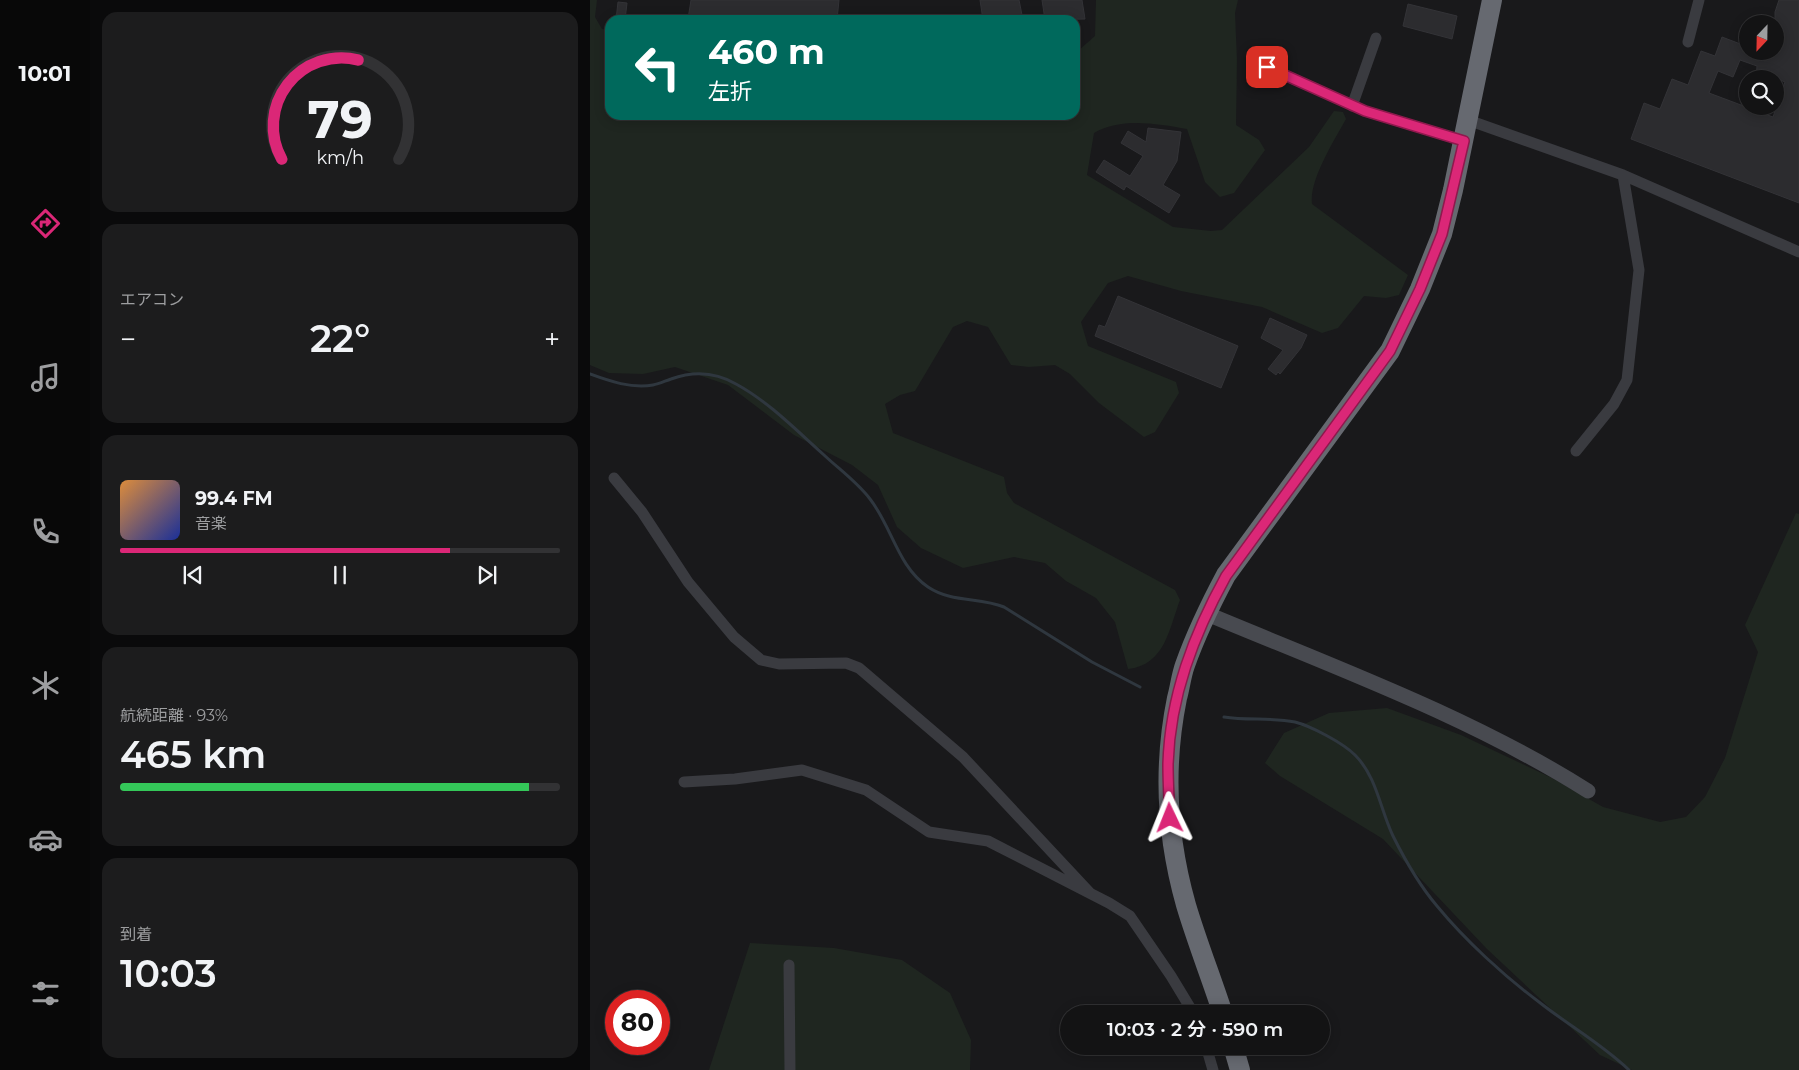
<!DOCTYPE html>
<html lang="ja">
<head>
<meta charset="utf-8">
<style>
	body { margin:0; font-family:Montserrat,"Noto Sans JP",sans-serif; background:#1c1c1d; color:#f1f3f6; height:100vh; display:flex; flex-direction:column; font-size:19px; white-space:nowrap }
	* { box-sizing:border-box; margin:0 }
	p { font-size:16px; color:#9d9ea0 }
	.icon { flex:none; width:28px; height:28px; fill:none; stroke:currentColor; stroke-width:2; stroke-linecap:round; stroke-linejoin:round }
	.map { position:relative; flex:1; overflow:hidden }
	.drawer { display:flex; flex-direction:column; gap:12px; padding:12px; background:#0a0a0b; width:500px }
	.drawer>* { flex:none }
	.banner { position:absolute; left:15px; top:15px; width:475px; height:105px; border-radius:15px; box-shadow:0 2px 12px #0003,0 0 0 1px #323234; background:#00695c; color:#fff; overflow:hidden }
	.needle { width:32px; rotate:202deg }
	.tools { position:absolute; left:1149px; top:15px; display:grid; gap:10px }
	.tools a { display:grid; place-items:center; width:45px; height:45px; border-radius:50%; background:#131314; box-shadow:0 2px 12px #0003,0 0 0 1px #323234; font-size:25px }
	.speed { position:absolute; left:15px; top:990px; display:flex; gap:10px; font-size:25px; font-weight:700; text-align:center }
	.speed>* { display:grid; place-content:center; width:65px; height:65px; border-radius:50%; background:#131314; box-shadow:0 2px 12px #0003,0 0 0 1px #323234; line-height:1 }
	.speed .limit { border:8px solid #d22; background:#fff; color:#111 }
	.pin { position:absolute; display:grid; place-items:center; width:42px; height:42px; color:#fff; margin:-21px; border-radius:10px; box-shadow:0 2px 8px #0006 }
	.me { position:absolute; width:55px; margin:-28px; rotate:358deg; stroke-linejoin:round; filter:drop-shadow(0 0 4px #0008) }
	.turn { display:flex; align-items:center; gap:18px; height:105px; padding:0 20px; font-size:22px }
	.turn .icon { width:65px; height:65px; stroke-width:2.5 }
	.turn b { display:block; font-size:35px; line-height:42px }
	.big { font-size:38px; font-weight:600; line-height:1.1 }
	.drawer .widget { flex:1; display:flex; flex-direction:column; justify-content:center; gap:8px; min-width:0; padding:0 18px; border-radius:15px; background:#1c1c1d }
	.drawer .dial { align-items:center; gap:0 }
	.dial svg { height:130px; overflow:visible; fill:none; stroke:#323234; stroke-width:7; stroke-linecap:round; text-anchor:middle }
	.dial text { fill:#f1f3f6; stroke:none }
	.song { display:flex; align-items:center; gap:15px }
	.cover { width:60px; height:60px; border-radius:8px; background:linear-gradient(135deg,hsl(30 70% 55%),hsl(230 70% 35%)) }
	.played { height:5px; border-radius:2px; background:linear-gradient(90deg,#db2777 75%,#323234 75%) }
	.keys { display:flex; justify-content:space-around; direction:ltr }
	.heat { display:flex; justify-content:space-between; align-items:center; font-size:28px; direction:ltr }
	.charge { height:8px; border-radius:4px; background:linear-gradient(90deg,#34c759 93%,#323234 0) }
	.trip { position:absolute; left:470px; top:1005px; width:270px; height:50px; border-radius:25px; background:#131314; box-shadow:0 2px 12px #0003,0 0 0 1px #323234; font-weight:600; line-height:50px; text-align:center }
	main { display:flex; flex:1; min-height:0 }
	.tabs { display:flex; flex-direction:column; width:90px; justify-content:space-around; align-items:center; background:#080808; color:#9d9ea0 }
	.tabs .icon { width:35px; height:35px }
	.tabs .on { color:#db2777 }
	.tabs b { font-size:22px; color:#f1f3f6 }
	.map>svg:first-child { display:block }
	.green { fill:#1f2620 }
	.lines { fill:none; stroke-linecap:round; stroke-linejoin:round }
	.stream { stroke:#2f373f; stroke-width:3 }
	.building { fill:#2c2c2f; stroke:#333337; fill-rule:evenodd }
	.street { stroke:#3a3b40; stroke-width:11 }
	.secondary { stroke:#484a50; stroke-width:15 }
	.highway { stroke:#666970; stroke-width:20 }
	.route-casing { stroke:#8e194d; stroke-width:12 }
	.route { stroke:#db2777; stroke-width:9 }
</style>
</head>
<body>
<main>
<nav class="tabs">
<b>10:01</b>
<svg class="icon on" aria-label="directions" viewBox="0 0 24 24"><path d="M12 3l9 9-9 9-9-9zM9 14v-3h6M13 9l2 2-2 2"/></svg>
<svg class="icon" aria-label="music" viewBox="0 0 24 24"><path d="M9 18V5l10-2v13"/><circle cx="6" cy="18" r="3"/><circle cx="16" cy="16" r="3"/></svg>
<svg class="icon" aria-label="phone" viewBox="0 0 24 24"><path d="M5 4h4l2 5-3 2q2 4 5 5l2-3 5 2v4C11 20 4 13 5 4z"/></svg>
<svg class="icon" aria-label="climate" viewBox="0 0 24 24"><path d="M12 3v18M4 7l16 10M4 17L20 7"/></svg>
<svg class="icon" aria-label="car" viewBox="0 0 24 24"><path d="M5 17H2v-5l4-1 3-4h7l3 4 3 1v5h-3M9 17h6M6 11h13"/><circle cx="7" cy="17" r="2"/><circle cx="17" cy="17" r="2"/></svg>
<svg class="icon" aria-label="filters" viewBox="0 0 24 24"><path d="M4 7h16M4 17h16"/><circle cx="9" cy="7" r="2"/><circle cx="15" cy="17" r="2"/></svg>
</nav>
<section class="drawer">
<div class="widget dial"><svg viewBox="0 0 100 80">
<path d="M14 69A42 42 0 1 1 86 69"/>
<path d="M14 69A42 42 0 0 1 61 8" stroke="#db2777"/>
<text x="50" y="56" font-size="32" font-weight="700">79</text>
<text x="50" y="72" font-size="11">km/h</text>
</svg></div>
<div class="widget"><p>エアコン</p>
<div class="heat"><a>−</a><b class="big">22°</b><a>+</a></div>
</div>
<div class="widget">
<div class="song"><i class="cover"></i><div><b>99.4 FM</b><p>音楽</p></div></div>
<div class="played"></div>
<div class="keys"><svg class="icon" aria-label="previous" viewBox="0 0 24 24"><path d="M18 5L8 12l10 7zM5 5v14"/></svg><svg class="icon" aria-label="pause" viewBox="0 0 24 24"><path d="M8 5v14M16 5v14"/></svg><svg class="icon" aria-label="next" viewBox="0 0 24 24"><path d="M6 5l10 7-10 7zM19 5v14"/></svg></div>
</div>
<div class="widget"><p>航続距離 · 93%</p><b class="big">465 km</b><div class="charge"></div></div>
<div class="widget"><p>到着</p><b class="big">10:03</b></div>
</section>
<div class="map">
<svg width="1209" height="1070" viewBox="0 0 1209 1070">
	<rect width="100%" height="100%" fill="#19191b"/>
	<path class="green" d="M0 0H7L5 17 12 29 20 30V115H485V51L489 50 505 36 506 0H648L645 13 647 61 646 125 669 140 675 150 644 193 630 197 615 182 597 129C567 124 532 117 504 133L497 175 583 227 621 231 632 230 719 147 744 111 753 112 756 119C744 141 719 180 722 204L818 275 809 295 796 298 774 296 748 328 732 333 672 307 591 291 538 276 518 283 491 322 498 346 586 382 589 393 565 432 554 437 509 403 480 374 465 365 439 367 421 365 398 327 377 321 363 327 325 391 310 395 295 404 303 433 414 477 417 493 424 503 585 590 590 600C579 629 575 665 538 669L525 622 506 598 476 581 455 563 424 557 373 568 331 548 307 527 288 485 262 465 204 435 138 385 85 367 53 374 19 373 0 365Z
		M1206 513 1209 514V1070H1042L1010 1055 897 949 793 839 690 776 675 763 694 733 739 713 797 708 871 735 962 778 1013 807 1070 822 1096 817 1115 797 1135 758 1168 652 1155 625Z
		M160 943 244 948 312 960 360 993 381 1040 380 1070H119Z"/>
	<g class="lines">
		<path class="stream" d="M0 374C19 381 42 389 63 385 69 384 75 381 81 379 103 371 124 371 146 384 179 402 206 430 234 455 250 470 267 482 280 499 302 527 308 567 338 587 362 603 389 597 414 607L502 662 550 687
			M634 717C657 721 682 717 705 722 721 726 753 743 765 755 787 777 790 809 803 836 815 860 830 886 847 906 875 940 914 976 949 1002 978 1025 1012 1044 1039 1070"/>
	</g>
	<path class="building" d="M101 0H249L247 20 98 19Z
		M390 0H429L433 20H393Z
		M452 0H492L495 19 455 20Z
		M1189 0H1209V203L1041 139 1054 103 1070 109 1082 79 1098 85 1111 51 1125 56 1132 37 1153 45 1158 51 1172 54 1173 51H1185V12ZM1150 60 1167 66 1166 79H1177L1178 75 1195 82 1183 117 1119 93 1128 71 1143 77Z
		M28 2 37 3 35 20H26Z
		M818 4 867 16 862 39 813 26Z
		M558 128 591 132 587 161 573 185 590 195 579 213 536 186 534 190 506 172 514 160 540 176 553 156 531 143 538 131 556 142Z
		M528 296 648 346 631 388 505 336 509 325 515 327Z
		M680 318 717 335 711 348 690 374 688 372 686 375 678 369 693 350 671 338Z"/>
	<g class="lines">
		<path class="street" d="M1098 42 1109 0
			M677 67 775 111 874 141
			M762 106 786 38
			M878 120 1033 175 1209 252
			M986 451 1024 404 1037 380 1049 270 1033 175
			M24 478 52 512 98 582 144 637 171 660 189 664 256 663 269 668 373 757 500 893
			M94 782 145 779 212 770 276 790 339 832 398 841 519 903 540 916 581 976 604 1014
			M199 965 200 1070
			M616 1046 623 1070"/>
		<path class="secondary" d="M615 613C744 667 881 717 998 791"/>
		<path class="highway" d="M633 1014C621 977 607 942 596 905 577 838 573 767 587 698 590 688 591 676 595 665 606 634 620 605 636 575L800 351 830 289 852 234 863 190 902 0
			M643 1046 650 1070"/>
	</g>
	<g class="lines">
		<defs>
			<path id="route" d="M580 818C579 800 578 782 578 764 580 696 604 634 636 576L800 351 830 289 852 234 874 141 775 111 677 67"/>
		</defs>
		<use href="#route" class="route-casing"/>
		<use href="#route" class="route"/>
	</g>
</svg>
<div class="tools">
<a><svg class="needle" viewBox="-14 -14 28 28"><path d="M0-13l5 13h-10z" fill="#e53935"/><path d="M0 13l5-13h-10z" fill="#9d9ea0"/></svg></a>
<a><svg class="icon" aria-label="search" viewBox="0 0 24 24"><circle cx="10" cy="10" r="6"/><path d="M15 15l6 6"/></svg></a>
</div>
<div class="speed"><div class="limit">80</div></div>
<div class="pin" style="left:677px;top:67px;background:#d93025"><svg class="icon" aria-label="arrive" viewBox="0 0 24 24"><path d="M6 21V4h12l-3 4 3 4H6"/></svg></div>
<svg class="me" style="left:580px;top:818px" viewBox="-20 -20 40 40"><path d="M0-17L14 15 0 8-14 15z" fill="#db2777" stroke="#fff" stroke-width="4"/></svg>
<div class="trip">10:03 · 2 分 · 590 m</div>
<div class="banner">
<div class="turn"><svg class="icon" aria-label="left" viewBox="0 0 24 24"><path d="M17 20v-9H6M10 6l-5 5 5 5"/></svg><div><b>460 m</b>左折</div></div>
</div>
</div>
</main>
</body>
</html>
